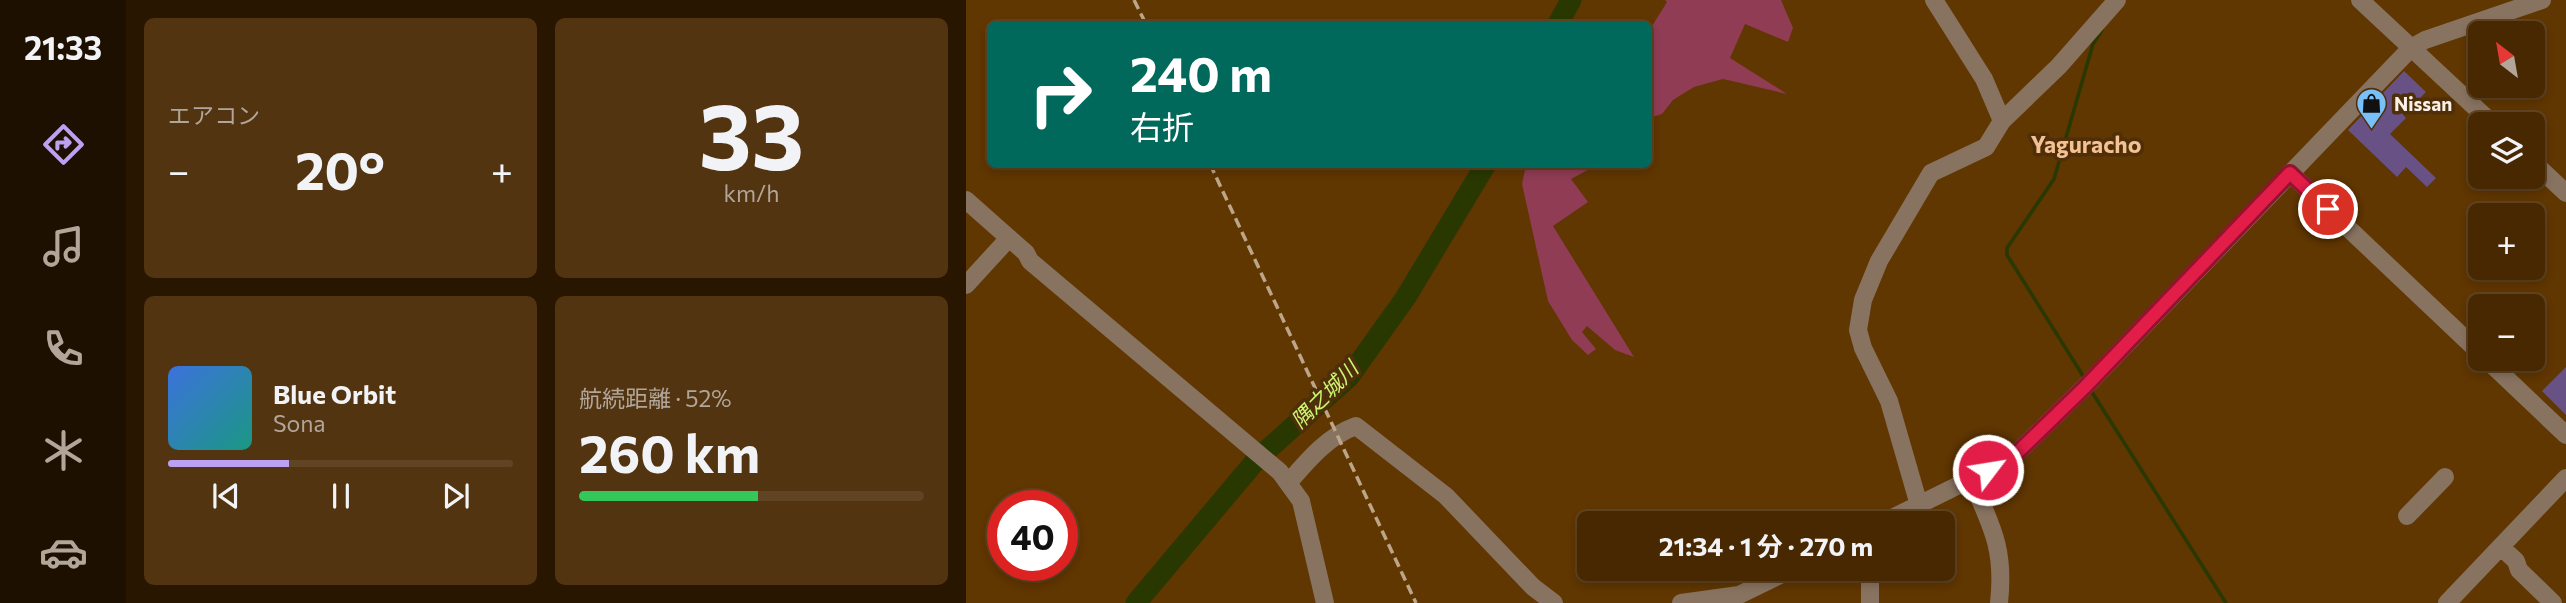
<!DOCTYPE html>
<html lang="ja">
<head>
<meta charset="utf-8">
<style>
	body { margin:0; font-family:Commissioner,"Noto Sans JP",sans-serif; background:#523410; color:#f1f3f6; height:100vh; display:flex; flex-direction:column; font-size:26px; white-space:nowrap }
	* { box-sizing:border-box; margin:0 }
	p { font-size:23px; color:#b1a699 }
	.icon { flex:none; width:38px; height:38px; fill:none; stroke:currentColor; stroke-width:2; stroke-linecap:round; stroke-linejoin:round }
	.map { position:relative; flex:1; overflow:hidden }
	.side { display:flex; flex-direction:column; gap:18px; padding:18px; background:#281601; width:840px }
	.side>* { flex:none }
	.banner { position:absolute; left:21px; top:21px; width:665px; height:147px; border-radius:10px; box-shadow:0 4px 10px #0003,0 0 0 2px #604423; background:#00695c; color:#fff; overflow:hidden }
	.needle { width:46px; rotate:329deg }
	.fabs { position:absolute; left:1502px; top:21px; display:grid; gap:14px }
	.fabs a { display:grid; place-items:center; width:77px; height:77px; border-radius:10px; background:#482801; box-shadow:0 4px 10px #0003,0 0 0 2px #604423; font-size:35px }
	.speed { position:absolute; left:21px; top:490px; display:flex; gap:14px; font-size:35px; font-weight:700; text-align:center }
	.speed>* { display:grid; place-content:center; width:91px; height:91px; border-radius:50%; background:#482801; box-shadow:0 4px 10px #0003,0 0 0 2px #604423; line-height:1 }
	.speed .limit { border:10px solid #d22; background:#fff; color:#111 }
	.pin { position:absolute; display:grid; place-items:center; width:60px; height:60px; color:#fff; margin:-30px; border:4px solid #fff; border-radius:50%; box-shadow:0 2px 7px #0007 }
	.me { position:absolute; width:77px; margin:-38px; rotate:59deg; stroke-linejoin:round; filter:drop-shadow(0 0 5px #0008) }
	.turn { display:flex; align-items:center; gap:24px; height:147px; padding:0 28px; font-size:32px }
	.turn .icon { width:91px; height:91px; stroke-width:2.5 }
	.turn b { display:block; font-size:49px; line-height:60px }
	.big { font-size:52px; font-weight:700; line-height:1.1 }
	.side .widget { flex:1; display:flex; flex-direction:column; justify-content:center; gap:10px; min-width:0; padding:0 24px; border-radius:10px; background:#523410 }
	.side .dial { align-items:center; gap:0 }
	.dial b { font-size:91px; line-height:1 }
	.song { display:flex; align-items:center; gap:21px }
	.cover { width:84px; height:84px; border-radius:10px; background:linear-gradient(135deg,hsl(220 70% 55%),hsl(170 70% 35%)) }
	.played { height:7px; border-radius:4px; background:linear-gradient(90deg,#bca0f2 35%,#604423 35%) }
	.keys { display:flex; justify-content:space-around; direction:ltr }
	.heat { display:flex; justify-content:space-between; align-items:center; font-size:38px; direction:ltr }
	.charge { height:10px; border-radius:5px; background:linear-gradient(90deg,#34c759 52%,#604423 0) }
	.side .tiles { flex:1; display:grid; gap:18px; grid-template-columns:repeat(2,1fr) }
	.trip { position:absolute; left:611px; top:511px; width:378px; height:70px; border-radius:10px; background:#482801; box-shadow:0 4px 10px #0003,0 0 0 2px #604423; font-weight:700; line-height:70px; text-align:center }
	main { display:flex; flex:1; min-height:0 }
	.menu { display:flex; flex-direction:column; width:126px; justify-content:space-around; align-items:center; background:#1d1000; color:#b1a699 }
	.menu .icon { width:49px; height:49px }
	.menu .selected { color:#bca0f2 }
	.menu b { font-size:32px; color:#f1f3f6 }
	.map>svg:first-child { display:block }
	.green { fill:#8f3c54 }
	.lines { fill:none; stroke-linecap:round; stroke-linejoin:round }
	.stream { stroke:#293800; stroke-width:3.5 }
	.river { stroke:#293800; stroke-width:21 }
	.building { fill:#685185 }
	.minor { stroke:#887360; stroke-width:18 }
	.rail { stroke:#bca589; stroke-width:3.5; stroke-dasharray:10 5; stroke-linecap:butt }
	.route-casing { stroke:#92132f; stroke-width:18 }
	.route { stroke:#e11d48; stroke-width:12 }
	.labels { text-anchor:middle; stroke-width:7; stroke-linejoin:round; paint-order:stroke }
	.poi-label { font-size:19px; font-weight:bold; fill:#fbf1e7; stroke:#4f2f0a; text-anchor:start }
	.water-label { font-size:21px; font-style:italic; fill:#ccf571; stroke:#4f2f0a }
	.quarter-label { font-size:23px; font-weight:bold; fill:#f4c192; stroke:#4f2f0a }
</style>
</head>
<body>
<main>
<nav class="menu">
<b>21:33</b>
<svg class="icon selected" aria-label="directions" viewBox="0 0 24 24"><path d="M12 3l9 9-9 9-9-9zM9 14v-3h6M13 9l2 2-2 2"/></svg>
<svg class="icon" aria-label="music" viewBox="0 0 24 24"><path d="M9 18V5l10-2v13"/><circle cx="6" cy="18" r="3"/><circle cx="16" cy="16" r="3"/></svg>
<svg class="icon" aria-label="phone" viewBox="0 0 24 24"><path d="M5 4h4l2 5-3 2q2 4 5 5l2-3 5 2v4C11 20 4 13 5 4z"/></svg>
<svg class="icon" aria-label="climate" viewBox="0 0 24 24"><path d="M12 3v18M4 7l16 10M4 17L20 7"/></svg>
<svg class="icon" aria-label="car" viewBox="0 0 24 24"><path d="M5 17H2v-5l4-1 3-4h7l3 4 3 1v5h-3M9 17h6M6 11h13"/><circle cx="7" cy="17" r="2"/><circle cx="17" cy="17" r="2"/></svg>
</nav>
<section class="side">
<div class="tiles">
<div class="widget"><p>エアコン</p>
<div class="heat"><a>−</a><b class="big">20°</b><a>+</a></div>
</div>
<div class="widget dial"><b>33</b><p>km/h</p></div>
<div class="widget">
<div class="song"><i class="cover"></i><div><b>Blue Orbit</b><p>Sona</p></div></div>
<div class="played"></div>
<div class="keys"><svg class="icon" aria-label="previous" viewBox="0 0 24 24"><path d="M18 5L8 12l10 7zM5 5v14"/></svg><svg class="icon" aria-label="pause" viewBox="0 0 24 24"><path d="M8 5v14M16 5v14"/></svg><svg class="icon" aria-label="next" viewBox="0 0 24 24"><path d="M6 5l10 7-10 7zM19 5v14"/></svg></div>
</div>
<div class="widget"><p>航続距離 · 52%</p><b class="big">260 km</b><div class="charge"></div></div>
</div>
</section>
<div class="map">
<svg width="1600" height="603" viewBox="0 0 1600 603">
	<rect width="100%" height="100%" fill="#603601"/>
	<path class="green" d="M699 0H815L827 28 822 42 779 24 764 58 821 94 757 79 728 87 707 100 696 114 683 118V31L701 2Z
		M560 165H631L605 179 622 202 587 226 668 357 649 350 621 326 616 332 630 349 622 355 606 340 582 301 556 184Z"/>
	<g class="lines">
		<path class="stream" d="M1119 379 1041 255V248L1088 179 1127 44 1136 30
			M1124 389 1260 603"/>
		<path class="river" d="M592 24 605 0
			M170 603 292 458 383 377 440 297 520 164"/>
	</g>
	<path class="building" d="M1438 71 1460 92 1437 115 1440 118 1424 134 1470 178 1461 187 1440 167 1431 177 1382 130Z
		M1600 367V415L1576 391Z"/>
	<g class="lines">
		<path class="minor" d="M968 0 1018 79 1036 121
			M1394 0 1527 124
			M1566 161 1600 193
			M1324 173 1514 353
			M0 200 60 253 64 261 314 472 335 501 359 603
			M0 285 43 238
			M1520 359 1600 435
			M1005 479C1026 527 1039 549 1033 603
			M323 482C342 460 362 436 390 426L480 496 567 587 588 603
			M953 505 923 401 897 348 892 330 897 300 913 261 965 173 1020 147 1036 121 1093 66 1151 0
			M1441 516 1479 477
			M916 523 1005 479 1053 451 1125 381 1445 48 1459 40 1576 0
			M1535 547 1550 561 1553 570 1587 603
			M904 569V603
			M715 603 773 595 826 569
			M1481 603 1600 478"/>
		<path class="rail" d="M168 0 180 24
			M244 164 450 603"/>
	</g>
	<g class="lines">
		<defs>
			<path id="route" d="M1022 470 1053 451 1119 387 1324 173 1362 209"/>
		</defs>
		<use href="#route" class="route-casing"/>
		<use href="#route" class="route"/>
	</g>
	<defs>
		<symbol id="shop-pin" viewBox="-11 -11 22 30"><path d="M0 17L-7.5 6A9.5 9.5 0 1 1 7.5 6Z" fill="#79bff8" stroke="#4f2f0a"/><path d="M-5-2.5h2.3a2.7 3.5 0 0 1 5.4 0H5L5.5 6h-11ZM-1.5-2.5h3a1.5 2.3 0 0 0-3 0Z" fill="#111"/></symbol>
	</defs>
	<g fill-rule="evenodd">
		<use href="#shop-pin" x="1388" y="86" width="35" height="47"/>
	</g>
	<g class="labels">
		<g class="poi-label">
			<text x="1428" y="111">Nissan</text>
		</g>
		<g class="water-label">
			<text transform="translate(359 395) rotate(-45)" y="7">隅之城川</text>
		</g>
		<g class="quarter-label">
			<text x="1120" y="153">Yaguracho</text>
		</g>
	</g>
</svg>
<div class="fabs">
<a><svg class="needle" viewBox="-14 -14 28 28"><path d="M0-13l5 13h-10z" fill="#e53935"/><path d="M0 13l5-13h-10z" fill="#b1a699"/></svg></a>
<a><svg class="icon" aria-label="layers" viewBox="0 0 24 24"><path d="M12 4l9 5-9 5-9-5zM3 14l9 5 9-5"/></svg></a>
<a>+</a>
<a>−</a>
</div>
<div class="speed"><div class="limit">40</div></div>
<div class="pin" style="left:1362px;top:209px;background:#d93025"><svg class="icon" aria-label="arrive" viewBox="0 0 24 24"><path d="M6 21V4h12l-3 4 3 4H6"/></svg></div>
<svg class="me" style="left:1022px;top:470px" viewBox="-20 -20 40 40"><circle r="17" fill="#e11d48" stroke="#fff" stroke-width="3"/><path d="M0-11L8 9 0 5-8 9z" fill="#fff"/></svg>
<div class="trip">21:34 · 1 分 · 270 m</div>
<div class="banner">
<div class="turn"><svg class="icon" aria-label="right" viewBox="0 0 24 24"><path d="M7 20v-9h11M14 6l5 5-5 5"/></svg><div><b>240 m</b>右折</div></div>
</div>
</div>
</main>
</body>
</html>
